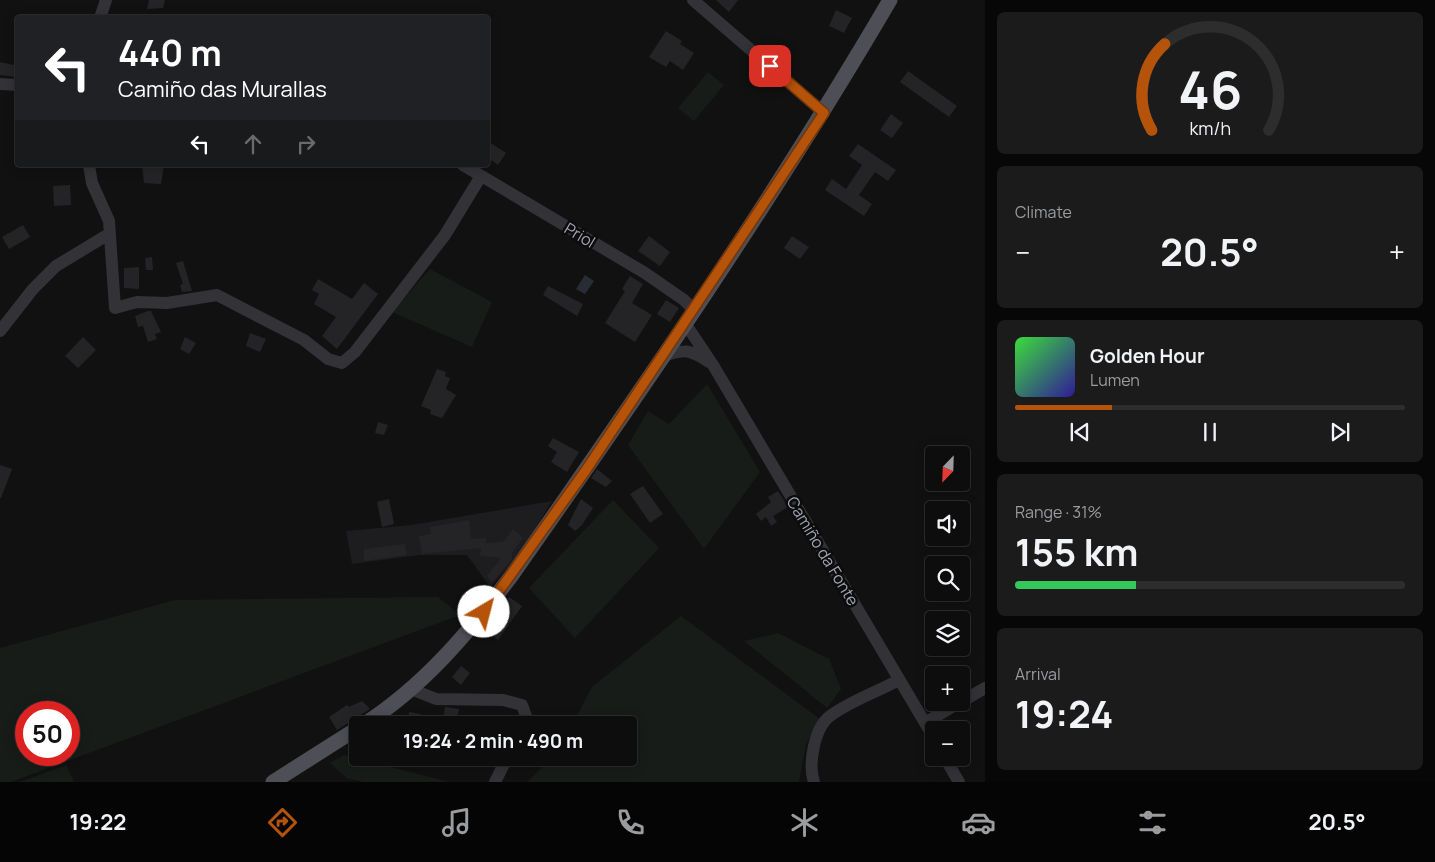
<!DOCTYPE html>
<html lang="en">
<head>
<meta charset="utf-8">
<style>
	body { margin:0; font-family:Manrope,sans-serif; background:#1b1b1c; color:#f1f3f6; height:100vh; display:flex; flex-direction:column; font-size:19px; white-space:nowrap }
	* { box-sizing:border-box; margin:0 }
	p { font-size:16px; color:#9a9c9e }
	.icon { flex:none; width:28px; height:28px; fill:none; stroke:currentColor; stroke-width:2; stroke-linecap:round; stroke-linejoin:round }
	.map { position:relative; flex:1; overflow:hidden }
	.side { display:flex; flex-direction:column; gap:12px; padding:12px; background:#070708; width:450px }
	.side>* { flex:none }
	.guide { position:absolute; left:15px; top:15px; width:475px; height:152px; border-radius:5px; box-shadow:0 2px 12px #0003,0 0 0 1px #2d2d2e; background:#202124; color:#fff; overflow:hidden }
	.needle { width:32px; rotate:203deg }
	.tools { position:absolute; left:925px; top:446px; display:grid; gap:10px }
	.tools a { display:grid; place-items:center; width:45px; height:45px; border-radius:5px; background:#0d0d0e; box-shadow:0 2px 12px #0003,0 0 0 1px #2d2d2e; font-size:25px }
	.speed { position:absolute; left:15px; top:701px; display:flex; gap:10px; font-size:25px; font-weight:700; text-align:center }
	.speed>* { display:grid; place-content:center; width:65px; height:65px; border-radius:50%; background:#0d0d0e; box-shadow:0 2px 12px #0003,0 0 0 1px #2d2d2e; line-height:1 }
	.speed .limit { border:8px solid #d22; background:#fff; color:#111 }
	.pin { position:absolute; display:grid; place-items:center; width:42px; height:42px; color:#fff; margin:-21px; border-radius:10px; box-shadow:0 2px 8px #0006 }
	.me { position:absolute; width:55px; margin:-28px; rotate:37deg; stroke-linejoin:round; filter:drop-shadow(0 0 4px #0008) }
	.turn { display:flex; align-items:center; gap:18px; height:105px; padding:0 20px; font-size:22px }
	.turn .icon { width:65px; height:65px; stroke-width:2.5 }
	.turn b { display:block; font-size:35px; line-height:42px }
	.lanes { display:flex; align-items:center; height:48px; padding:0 20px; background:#0003; justify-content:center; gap:25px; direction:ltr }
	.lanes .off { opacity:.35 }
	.big { font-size:38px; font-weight:700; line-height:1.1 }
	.side .card { flex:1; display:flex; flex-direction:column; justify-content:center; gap:8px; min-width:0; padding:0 18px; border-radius:8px; background:#1b1b1c }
	.side .dial { align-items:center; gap:0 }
	.dial svg { height:130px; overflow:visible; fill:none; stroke:#2d2d2e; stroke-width:7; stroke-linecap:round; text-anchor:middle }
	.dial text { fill:#f1f3f6; stroke:none }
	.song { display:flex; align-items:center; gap:15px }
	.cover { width:60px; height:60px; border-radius:8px; background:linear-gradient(135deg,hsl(120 70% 55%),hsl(250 70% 35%)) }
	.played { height:5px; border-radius:2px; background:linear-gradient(90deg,#b45309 25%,#2d2d2e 25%) }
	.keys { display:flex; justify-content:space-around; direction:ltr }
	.heat { display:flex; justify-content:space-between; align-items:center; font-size:28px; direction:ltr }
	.charge { height:8px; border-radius:4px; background:linear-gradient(90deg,#34c759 31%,#2d2d2e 0) }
	.trip { position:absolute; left:349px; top:716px; width:288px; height:50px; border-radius:5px; background:#0d0d0e; box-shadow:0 2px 12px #0003,0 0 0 1px #2d2d2e; font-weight:700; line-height:50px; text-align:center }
	.tab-bar { display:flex; height:80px; justify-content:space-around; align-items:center; background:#050506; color:#9a9c9e }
	.tab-bar .icon { width:35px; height:35px }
	.tab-bar .on { color:#b45309 }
	.tab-bar b { font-size:22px; color:#f1f3f6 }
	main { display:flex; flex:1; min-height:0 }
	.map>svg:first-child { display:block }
	.built { fill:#1d1d1f }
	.green { fill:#171c19; fill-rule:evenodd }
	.water { fill:#282d35 }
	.building { fill:#242426 }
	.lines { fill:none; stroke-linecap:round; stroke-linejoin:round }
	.minor { stroke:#323237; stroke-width:12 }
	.major { stroke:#4e4e56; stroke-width:15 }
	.route-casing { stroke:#753606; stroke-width:12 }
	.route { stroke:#b45309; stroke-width:9 }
	.labels { text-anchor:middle; stroke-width:5; stroke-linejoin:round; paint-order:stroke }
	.street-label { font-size:16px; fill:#a2a5b2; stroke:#0c0c0d }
</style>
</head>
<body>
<main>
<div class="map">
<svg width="985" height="782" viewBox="0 0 985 782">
	<rect width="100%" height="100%" fill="#111112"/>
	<path class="built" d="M552 501 520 554 490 587 467 555H419L352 564 346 531 411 525Z"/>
	<path class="green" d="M708 72 724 85 694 121 678 108Z
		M430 269 492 302 472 347 392 312Z
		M707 384 760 472 704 549 628 445 648 411 669 424Z
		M613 500 659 548 575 638 529 588Z
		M438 597 460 615 11 782H0V648L175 600ZM69 712V755H26V712Z
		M681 616 820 719 806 744 799 782H527L552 758H628V725H572L592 687Z
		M778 633 829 659 841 689 827 708 744 641Z
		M344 755 449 782H364L347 778 330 763Z
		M66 765 74 782H20Z"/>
	<path class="water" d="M585 275 594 281 585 294 576 289Z"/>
	<path class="building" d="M149 0H165L163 8 147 9Z
		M716 0H738L729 12Z
		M836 10 852 18 844 33 829 26Z
		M666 31 682 41 680 44 694 53 683 70 670 61 666 67 649 57Z
		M0 62 18 66 16 77 0 75Z
		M908 71 957 106 949 117 900 82Z
		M891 114 903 123 892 138 880 130Z
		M491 143 506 153 498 165 488 158V148Z
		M858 144 896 170 888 181 875 172 859 195 872 204 864 216 825 190 832 179 846 189 862 165 849 156Z
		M142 165H164L161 184 144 183Z
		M70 185 71 205 54 206 53 186Z
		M23 225 30 237 9 249 2 237Z
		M649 236 670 252 660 266 638 251Z
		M792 236 809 247 800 259 784 248Z
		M152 257 153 270H146L145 258Z
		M183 261 192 291 182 292 180 285 183 284 176 263Z
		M139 267V289L124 288V268Z
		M630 276 643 284 632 303 652 315 635 342 605 323 625 291 622 289Z
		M318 279 352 299 364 283 378 294 337 349 322 336 336 317 314 304 319 294 312 290Z
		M548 286 583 304 577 316 543 295Z
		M666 300 679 308 670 322 657 314Z
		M148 311H151L161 332 155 334 157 339 148 342 143 326 138 327 135 316Z
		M250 333 266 339 260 352 246 346Z
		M83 337 96 350 78 368 65 356Z
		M185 337 196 343 189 354 180 349Z
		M437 369 446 372 445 376 450 378 446 389 456 395 442 418 430 414 431 410 421 406Z
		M378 422 388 425 384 435 375 433Z
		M553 438 579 452 567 472 551 462 557 452 548 446Z
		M0 465 12 469 1 498H0Z
		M597 469 612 481 606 487 591 478Z
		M643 486 663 514 650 523 630 494Z
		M778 491 788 507 773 516 777 522 771 526 766 517 761 521 756 514 771 502 768 497Z
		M389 499 394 524 382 527 377 502Z
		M581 499 593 508 582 525 575 531 568 525Z
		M469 520 471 539 486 538V543L500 542 504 541 513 529 523 538 512 553V559L492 583 487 576 501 558 480 556 481 548 422 554 419 536 431 534 430 527Z
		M405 544 407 555 364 561V549Z
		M509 597 522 606 498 640 489 633 499 618 495 615Z
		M461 666 470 673 461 685 452 677Z
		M362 701 370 709 337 730 329 717 347 705 349 707Z
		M445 707 459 709 456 725H442Z
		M409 712 421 714 419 725H407Z"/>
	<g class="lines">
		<path class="minor" d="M693 0 824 113
			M100 18 106 0
			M0 84 18 85
			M89 165 92 183 109 221 115 308 137 302 167 303 217 295 304 340 328 359 342 363 355 352 445 235 481 176
			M463 165 645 273 684 300 694 310
			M685 323 713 365 934 738
			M0 331 33 289 56 266 109 234
			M663 356C685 349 690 349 709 362
			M411 689 436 699 503 700 522 705 526 716 522 725
			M961 702 985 688
			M925 723 960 702
			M945 758 959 782
			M495 782 507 758
			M814 782C808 765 814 728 830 716 850 701 877 692 899 680"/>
		<path class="major" d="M363 725C424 686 469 632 512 575 644 387 774 198 890 0
			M273 782 358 728"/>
	</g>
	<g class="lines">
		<defs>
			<path id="route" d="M484 612 586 470 824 113 770 66"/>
		</defs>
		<use href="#route" class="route-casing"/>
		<use href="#route" class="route"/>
	</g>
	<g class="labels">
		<g class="street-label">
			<text transform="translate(580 235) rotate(31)" y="6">Priol</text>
			<text transform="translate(823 551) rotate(59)" y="6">Camiño da Fonte</text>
		</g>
	</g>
</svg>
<div class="tools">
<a><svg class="needle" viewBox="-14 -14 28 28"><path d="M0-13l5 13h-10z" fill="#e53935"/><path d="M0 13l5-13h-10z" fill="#9a9c9e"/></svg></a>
<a><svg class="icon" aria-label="sound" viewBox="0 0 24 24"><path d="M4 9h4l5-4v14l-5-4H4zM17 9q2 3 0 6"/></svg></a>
<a><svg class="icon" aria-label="search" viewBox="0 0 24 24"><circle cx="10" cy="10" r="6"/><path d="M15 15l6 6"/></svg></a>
<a><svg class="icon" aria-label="layers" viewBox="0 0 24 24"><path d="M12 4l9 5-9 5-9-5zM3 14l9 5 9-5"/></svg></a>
<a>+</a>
<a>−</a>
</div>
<div class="speed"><div class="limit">50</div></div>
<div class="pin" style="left:770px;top:66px;background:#d93025"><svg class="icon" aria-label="arrive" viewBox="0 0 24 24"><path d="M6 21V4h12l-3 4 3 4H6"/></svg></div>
<svg class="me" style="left:484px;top:612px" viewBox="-20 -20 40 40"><circle r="19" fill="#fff"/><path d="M0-13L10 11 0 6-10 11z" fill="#b45309"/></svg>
<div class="trip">19:24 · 2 min · 490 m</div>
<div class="guide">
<div class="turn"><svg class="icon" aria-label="left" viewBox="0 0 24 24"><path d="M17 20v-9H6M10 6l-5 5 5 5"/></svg><div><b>440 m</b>Camiño das Murallas</div></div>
<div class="lanes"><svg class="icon" aria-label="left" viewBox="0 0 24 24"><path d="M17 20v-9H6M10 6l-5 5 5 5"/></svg><svg class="icon off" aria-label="ahead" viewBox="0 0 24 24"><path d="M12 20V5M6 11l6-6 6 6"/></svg><svg class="icon off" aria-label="right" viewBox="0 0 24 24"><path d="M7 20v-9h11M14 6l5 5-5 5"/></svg></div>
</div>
</div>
<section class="side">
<div class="card dial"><svg viewBox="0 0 100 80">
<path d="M14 69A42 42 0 1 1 86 69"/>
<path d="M14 69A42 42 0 0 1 22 16" stroke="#b45309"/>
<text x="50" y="56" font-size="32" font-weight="700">46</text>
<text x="50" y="72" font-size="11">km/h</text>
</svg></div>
<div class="card"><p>Climate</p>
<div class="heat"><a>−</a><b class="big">20.5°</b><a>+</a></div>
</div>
<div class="card">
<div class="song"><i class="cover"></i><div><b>Golden Hour</b><p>Lumen</p></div></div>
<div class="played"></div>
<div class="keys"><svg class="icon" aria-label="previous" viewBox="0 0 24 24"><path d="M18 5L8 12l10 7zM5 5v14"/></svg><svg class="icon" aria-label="pause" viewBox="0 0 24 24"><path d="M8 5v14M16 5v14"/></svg><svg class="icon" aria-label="next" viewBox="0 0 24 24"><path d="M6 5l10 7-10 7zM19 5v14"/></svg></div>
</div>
<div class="card"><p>Range · 31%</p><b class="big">155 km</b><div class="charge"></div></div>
<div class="card"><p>Arrival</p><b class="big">19:24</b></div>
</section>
</main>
<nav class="tab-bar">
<b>19:22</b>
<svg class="icon on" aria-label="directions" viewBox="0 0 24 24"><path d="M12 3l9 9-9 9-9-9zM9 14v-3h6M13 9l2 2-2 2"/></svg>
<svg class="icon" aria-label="music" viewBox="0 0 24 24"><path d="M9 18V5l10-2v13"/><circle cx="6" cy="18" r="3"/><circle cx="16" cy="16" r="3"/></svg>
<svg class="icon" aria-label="phone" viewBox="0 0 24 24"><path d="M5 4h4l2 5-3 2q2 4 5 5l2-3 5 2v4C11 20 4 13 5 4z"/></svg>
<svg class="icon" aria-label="climate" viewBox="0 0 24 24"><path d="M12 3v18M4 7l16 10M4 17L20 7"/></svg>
<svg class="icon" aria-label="car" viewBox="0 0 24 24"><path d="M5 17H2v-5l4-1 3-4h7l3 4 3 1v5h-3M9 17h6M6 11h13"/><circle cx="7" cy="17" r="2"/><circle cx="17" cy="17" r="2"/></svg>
<svg class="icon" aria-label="filters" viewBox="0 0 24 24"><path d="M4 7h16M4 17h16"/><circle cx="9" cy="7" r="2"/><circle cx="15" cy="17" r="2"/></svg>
<b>20.5°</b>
</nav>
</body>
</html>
